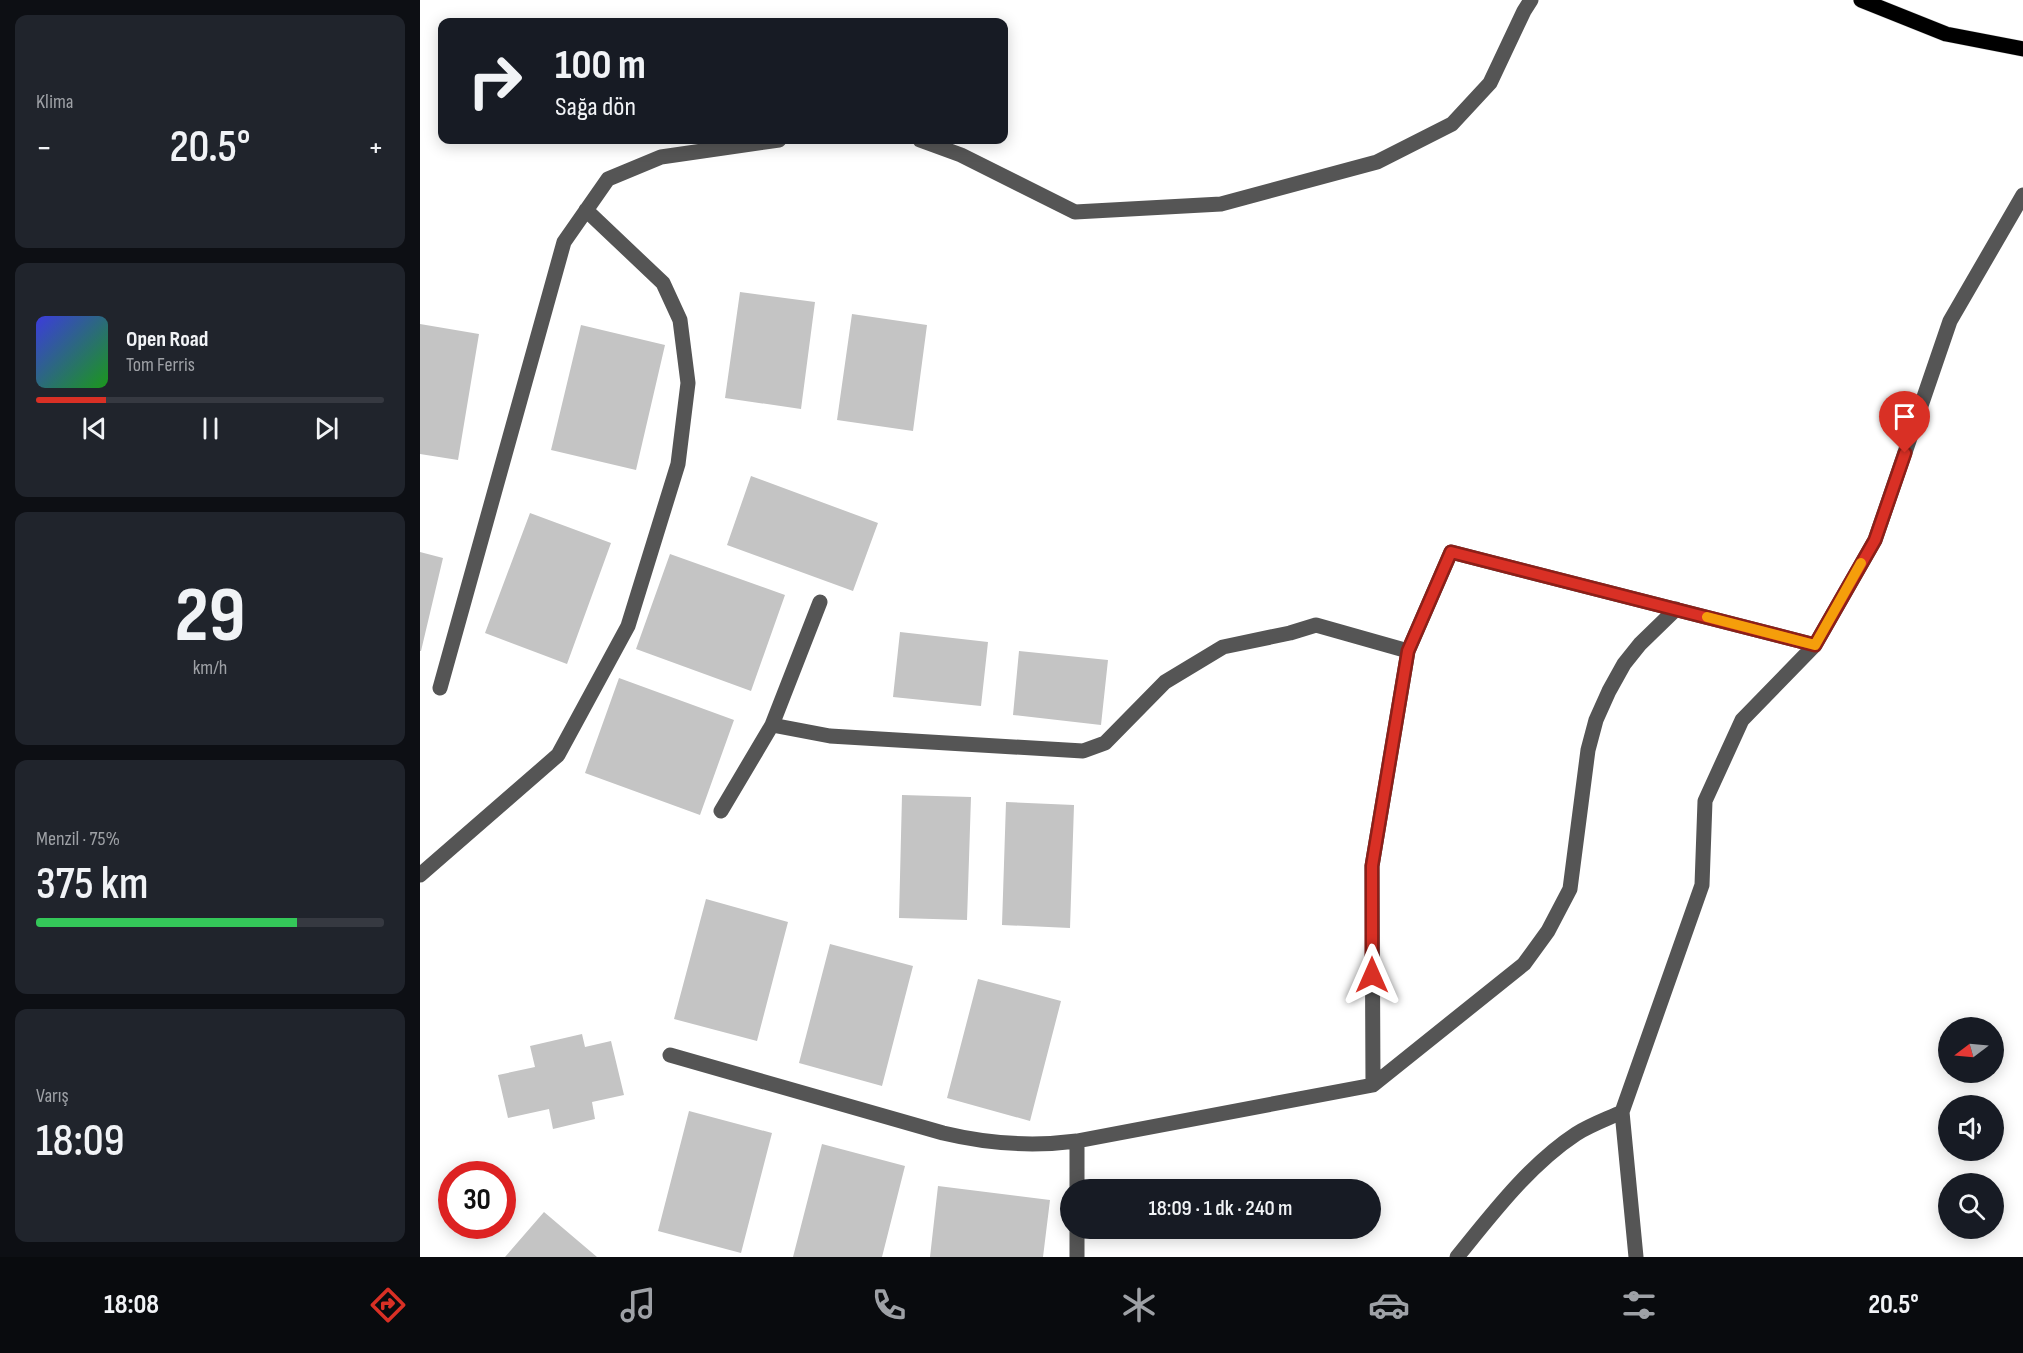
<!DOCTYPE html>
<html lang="tr">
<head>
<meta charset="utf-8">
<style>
	body { margin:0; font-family:"Sofia Sans Condensed",sans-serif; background:#20242c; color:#f1f3f6; height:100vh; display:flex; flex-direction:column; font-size:22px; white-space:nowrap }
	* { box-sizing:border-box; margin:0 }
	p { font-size:20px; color:#9ea1a6 }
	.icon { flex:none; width:33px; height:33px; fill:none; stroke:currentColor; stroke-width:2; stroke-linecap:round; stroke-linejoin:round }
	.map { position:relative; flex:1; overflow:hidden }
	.details { display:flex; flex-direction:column; gap:15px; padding:15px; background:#0d0f14; width:420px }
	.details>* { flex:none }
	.hud { position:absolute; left:18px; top:18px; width:570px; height:126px; border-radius:12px; box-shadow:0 3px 15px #0003; background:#171b24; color:#f1f3f6; overflow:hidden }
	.needle { width:39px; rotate:254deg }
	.controls { position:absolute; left:1518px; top:1017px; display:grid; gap:12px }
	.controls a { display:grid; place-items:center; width:66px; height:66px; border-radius:50%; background:#171b24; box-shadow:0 3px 15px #0003; font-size:30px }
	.speed { position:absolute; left:18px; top:1161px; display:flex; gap:12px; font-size:30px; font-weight:700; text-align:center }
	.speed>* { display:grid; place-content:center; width:78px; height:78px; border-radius:50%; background:#171b24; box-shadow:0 3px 15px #0003; line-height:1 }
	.speed .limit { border:9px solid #d22; background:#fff; color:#111 }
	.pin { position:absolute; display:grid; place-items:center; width:51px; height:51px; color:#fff; margin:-62px -26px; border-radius:50% 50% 50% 0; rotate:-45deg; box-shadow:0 0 6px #0007 }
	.pin .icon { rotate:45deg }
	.me { position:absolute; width:66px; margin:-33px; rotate:0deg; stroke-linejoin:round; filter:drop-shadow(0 0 4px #0008) }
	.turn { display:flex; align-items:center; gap:21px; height:126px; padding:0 18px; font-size:27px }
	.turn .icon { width:78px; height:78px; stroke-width:2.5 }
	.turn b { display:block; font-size:42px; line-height:51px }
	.big { font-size:45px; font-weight:600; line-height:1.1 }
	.details .widget { flex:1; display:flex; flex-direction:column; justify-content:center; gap:9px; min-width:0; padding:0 21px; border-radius:12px; background:#20242c }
	.details .dial { align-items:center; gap:0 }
	.dial b { font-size:78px; line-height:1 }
	.song { display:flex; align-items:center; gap:18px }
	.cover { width:72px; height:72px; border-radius:9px; background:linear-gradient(135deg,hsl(240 70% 55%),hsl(120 70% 35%)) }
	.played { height:6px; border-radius:3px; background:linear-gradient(90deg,#d93025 20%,#363941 20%) }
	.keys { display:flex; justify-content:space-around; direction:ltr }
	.heat { display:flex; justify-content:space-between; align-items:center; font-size:33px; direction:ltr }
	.charge { height:9px; border-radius:4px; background:linear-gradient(90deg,#34c759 75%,#363941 0) }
	.trip { position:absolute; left:640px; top:1179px; width:321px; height:60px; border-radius:30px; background:#171b24; box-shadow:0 3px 15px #0003; font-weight:600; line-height:60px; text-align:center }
	.tab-bar { display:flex; height:96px; justify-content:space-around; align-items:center; background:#090b0e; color:#9ea1a6 }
	.tab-bar .icon { width:42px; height:42px }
	.tab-bar .current { color:#d93025 }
	.tab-bar b { font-size:27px; color:#f1f3f6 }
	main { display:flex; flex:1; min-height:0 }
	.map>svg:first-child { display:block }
	.building { fill:#c4c4c4 }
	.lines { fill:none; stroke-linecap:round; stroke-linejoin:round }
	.major-casing { stroke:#dbdbdb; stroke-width:16 }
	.minor { stroke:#555; stroke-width:15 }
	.major { stroke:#000; stroke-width:15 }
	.route-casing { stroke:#8d1f18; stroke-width:15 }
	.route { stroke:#d93025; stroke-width:10 }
	.slow { stroke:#f59e0b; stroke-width:10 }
</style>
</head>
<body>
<main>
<section class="details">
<div class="widget"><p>Klima</p>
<div class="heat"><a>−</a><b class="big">20.5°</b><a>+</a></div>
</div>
<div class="widget">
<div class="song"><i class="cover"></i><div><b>Open Road</b><p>Tom Ferris</p></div></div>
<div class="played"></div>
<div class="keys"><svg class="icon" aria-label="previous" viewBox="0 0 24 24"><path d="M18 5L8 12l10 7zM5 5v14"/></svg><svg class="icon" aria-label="pause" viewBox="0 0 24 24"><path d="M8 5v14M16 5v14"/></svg><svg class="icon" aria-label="next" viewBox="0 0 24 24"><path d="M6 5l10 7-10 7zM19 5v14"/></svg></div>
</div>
<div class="widget dial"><b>29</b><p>km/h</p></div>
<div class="widget"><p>Menzil · 75%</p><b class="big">375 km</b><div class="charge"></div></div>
<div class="widget"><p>Varış</p><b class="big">18:09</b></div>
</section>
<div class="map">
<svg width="1603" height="1257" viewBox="0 0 1603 1257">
	<rect width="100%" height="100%" fill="#fff"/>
	<path class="building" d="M320 292 395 302 381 409 305 398Z
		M432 314 507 325 493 431 417 420Z
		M0 324 59 334 38 460 0 454Z
		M161 325 245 345 216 470 131 450Z
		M331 476 458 523 433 591 307 545Z
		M110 513 191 543 147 664 65 633Z
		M0 552 23 558 1 651H0Z
		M250 554 365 595 331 691 216 649Z
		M480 632 568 642 561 706 473 697Z
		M599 651 688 660 681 725 593 715Z
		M199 678 314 720 280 815 165 773Z
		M482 795 551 797 547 920 479 918Z
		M586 802 654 805 650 928 582 925Z
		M286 899 368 922 337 1041 254 1019Z
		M410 944 493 966 462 1086 379 1063Z
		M558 979 641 1001 610 1121 527 1098Z
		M162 1034 165 1047 191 1041 204 1095 172 1102 175 1119 133 1129 129 1109 88 1118 78 1075 115 1067 110 1046Z
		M269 1111 352 1133 321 1253 238 1231Z
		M402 1144 485 1166 462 1257H373Z
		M518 1186 630 1200 623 1257H510Z
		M124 1212 177 1257H85Z"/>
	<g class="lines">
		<defs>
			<path id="major" d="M1441 0 1526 34 1603 49"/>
		</defs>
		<use href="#major" class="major-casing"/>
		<path class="minor" d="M500 140 541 155 655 212 801 204 957 162 1032 124 1070 83 1104 11 1111 0
			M20 688 144 242 188 179 241 157 359 140
			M352 725 410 736 663 751 685 743 745 682 803 647 870 633 896 625 988 651
			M301 811 352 725 400 602
			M0 875 138 755 208 626 258 464 268 383 260 320 243 283 166 210
			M250 1055 523 1133C569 1144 611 1147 657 1141L953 1085 1104 964 1128 931 1150 889 1168 750 1176 720 1189 691 1204 664 1220 644 1256 609
			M953 1085 952 866 988 651 1031 552 1395 645
			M657 1190V1141
			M657 1257V1228
			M1037 1257C1072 1214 1109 1165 1156 1134 1170 1125 1187 1119 1202 1112
			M1216 1257 1202 1112 1282 885 1285 801 1322 720 1395 645 1455 540 1530 321 1603 195"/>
		<use href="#major" class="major"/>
	</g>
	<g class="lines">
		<defs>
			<path id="route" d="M952 975V866L988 651 1031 552 1395 645 1455 540 1485 453"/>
		</defs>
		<use href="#route" class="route-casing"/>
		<use href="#route" class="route"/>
		<path class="slow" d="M1287 617 1395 645 1441 563"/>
	</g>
</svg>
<div class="controls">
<a><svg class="needle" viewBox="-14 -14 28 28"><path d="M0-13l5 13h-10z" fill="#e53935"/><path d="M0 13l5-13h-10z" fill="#9ea1a6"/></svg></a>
<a><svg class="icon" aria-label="sound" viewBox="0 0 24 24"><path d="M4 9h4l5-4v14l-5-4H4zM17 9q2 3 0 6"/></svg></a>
<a><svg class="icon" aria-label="search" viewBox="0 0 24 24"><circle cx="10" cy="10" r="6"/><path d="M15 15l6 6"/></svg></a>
</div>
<div class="speed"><div class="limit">30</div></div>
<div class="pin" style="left:1485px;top:453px;background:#d93025"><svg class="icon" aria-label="arrive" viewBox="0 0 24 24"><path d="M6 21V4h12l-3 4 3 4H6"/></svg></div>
<svg class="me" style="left:952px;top:975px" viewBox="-20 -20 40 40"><path d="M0-17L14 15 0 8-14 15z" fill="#d93025" stroke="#fff" stroke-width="4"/></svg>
<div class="trip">18:09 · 1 dk · 240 m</div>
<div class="hud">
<div class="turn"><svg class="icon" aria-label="right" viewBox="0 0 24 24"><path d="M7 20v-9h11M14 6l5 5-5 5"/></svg><div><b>100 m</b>Sağa dön</div></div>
</div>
</div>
</main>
<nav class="tab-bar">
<b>18:08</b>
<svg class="icon current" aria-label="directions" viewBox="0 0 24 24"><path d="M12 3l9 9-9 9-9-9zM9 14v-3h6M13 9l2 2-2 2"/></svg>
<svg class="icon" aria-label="music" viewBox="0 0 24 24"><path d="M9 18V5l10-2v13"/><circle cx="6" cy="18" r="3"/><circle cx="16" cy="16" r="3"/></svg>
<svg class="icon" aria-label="phone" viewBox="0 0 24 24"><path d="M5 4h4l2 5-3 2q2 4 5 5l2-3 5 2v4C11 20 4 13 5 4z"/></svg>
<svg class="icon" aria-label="climate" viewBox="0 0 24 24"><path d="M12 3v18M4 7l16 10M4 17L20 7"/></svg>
<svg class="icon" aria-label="car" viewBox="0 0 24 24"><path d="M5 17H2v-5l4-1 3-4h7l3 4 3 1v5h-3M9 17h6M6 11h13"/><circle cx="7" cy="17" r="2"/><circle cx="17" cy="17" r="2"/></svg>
<svg class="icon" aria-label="filters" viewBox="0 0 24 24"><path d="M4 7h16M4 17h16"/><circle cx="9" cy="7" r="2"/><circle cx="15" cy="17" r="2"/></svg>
<b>20.5°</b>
</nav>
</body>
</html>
